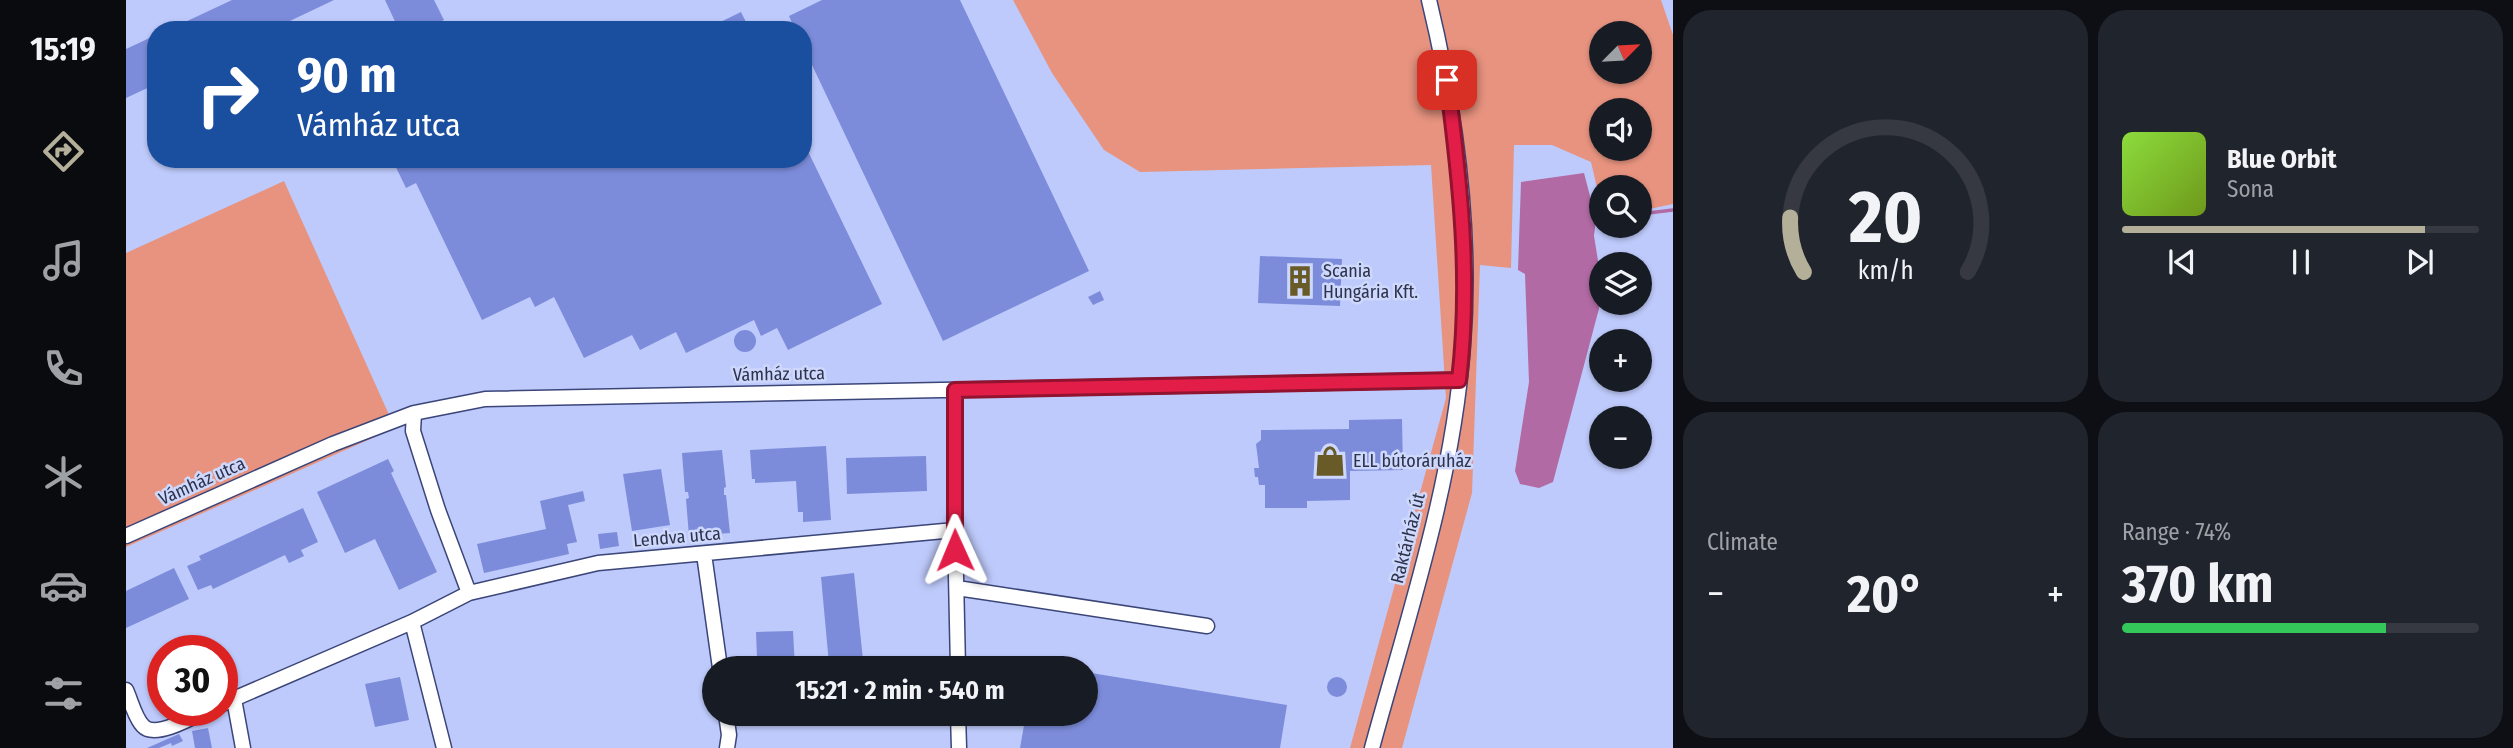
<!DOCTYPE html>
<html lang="en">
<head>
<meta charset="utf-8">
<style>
	body { margin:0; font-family:"Fira Sans Condensed",sans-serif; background:#20242c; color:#f1f3f6; height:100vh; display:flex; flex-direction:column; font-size:26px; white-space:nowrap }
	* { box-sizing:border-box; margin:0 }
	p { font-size:23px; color:#9ea1a6 }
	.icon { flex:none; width:38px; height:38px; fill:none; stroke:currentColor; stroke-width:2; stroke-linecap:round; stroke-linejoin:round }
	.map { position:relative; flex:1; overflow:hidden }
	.panel { display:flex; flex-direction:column; gap:10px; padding:10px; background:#0d0f14; width:840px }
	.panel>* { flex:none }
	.top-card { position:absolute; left:21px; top:21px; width:665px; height:147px; border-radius:28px; box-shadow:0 2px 5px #0004; background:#1a4fa0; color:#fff; overflow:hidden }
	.needle { width:46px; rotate:66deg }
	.buttons { position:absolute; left:1463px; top:21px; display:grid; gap:14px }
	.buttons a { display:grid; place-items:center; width:63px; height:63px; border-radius:50%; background:#171b24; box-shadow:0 2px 5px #0004; font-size:35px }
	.speed { position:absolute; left:21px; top:635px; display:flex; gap:14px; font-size:35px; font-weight:700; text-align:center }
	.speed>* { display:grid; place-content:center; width:91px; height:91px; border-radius:50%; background:#171b24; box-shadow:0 2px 5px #0004; line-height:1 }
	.speed .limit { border:10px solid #d22; background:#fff; color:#111 }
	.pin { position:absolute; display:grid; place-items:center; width:60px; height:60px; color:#fff; margin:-30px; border-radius:14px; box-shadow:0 4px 10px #0006 }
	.me { position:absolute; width:77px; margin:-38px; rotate:359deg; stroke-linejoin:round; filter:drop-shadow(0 0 5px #0008) }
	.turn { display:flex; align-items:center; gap:24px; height:147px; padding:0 35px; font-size:32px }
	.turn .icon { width:91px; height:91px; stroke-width:2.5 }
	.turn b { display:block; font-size:49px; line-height:60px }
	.big { font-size:52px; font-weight:700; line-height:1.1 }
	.panel .tile { flex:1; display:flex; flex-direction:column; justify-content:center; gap:10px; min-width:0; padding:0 24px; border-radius:28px; background:#20242c }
	.panel .dial { align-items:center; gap:0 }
	.dial svg { height:182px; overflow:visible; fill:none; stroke:#363941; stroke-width:7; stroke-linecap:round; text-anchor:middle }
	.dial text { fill:#f1f3f6; stroke:none }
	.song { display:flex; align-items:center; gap:21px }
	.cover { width:84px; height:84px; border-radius:10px; background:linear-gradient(135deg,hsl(90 70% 55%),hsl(80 70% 35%)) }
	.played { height:7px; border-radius:4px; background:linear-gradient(90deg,#b4af99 85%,#363941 85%) }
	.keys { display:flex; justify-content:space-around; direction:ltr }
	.heat { display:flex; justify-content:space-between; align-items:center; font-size:38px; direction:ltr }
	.charge { height:10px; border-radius:5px; background:linear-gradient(90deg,#34c759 74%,#363941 0) }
	.panel .tiles { flex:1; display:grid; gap:10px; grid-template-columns:repeat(2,1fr) }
	.trip { position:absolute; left:576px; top:656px; width:396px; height:70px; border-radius:35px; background:#171b24; box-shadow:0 2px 5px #0004; font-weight:700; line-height:70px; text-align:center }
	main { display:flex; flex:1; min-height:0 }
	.tabs { display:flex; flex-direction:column; width:126px; justify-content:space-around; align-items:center; background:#090b0e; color:#9ea1a6 }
	.tabs .icon { width:49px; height:49px }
	.tabs .selected { color:#b4af99 }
	.tabs b { font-size:32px; color:#f1f3f6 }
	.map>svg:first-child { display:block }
	.green { fill:#e7937f; fill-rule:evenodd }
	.water { fill:#b16aa4 }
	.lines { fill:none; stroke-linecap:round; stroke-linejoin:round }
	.stream { stroke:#b16aa4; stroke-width:3.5 }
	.building { fill:#7c8cda }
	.street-casing { stroke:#3b4578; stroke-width:17 }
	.street { stroke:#fff; stroke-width:14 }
	.route-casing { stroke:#92132f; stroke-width:18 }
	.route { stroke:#e11d48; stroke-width:12 }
	.labels { text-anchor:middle; stroke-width:5; stroke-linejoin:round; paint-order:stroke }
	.poi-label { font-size:18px; fill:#2d334b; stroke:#ced8fd; text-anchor:start }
	.street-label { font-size:18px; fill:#2d334b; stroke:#ced8fd }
</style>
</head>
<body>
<main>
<nav class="tabs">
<b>15:19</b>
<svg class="icon selected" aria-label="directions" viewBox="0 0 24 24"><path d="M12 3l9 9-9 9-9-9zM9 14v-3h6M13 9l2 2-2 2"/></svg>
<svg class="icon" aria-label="music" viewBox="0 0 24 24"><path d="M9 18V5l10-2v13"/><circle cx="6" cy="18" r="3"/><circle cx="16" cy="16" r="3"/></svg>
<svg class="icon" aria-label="phone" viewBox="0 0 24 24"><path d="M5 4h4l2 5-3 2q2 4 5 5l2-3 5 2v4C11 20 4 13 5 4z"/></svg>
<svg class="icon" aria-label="climate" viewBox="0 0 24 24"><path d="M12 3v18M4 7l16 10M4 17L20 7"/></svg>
<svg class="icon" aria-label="car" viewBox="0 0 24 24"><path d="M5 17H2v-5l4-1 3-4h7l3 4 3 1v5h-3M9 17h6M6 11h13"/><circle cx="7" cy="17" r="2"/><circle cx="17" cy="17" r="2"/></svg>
<svg class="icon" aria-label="filters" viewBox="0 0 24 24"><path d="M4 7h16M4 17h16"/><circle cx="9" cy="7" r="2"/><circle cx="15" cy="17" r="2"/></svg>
</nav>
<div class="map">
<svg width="1547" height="748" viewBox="0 0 1547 748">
	<rect width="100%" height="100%" fill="#becafb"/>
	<path class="green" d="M887 0H1535L1547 35V204L1514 211V187H1475V205L1465 162 1426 145H1388L1385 268 1354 265 1346 493 1276 748H1224L1320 398 1305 165 1014 172 978 150 926 73ZM1475 33H1514V72H1475ZM1475 110H1514V149H1475Z
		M158 181 269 428 0 547V253Z"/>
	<path class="water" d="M1458 173 1470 219 1468 236 1475 279V301L1427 482 1413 488 1394 484 1389 471 1403 382 1399 274 1392 270 1395 182Z"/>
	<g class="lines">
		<path class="stream" d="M1514 214 1547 210
			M1470 219 1475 218"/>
	</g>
	<path class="building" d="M106 0H208L145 30H42Z
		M259 0H308L318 20 297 30H273Z
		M696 0H834L963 271 817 341 677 46V30H669L663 16Z
		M615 12 624 30H578Z
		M30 35V84L0 98V49Z
		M677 141 756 304 662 350 651 328 635 336 628 320 560 353 550 332 514 350 506 335 458 358 428 297 409 307 404 297 356 320 290 183 280 188 266 159H677Z
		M1134 256 1216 259 1214 306 1132 303Z
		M974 291 978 300 967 305 962 297Z
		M608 341a11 11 0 1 1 22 0a11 11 0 1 1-22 0Z
		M1276 419 1277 470 1224 471V500L1181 501V508H1139V485H1133L1132 477H1129L1128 468H1133L1130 444 1135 440V430L1223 429V420Z
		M700 446 705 520 677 522V512H672L670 481 629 483V479H626L624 450Z
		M596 450 600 487 598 488V495H600L604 533 563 536 560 499 563 498 562 492H559L556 453Z
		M800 456 801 491 721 494 720 458Z
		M262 459 268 471 265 473 311 572 273 590 249 539 219 553 191 492Z
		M535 469 544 525 506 531 497 474Z
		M457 491 459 501 442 505 451 542 441 544 443 554 358 573 351 544 420 529 414 501Z
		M177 508 192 542 175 550 178 556 163 563 159 555 87 589 85 585 72 590 61 566 75 560 73 556Z
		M491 532 493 546 474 549 472 534Z
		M48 568 63 599 0 628V591Z
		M728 573 737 660 703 664 695 577Z
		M667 631 669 668H641V657L631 658 630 632Z
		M96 663 107 687 96 692Z
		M959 672 1161 705 1154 748H894L900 714H959Z
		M274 677 283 720 249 727 239 684Z
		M1201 687a10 10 0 1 1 20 0a10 10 0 1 1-20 0Z
		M82 728 86 748H69L66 731Z
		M53 734 57 741 46 746 45 743 33 748H21Z"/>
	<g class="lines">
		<defs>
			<path id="street" d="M829 390V530L832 668
				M288 413 287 431 312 510 343 593
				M0 536 207 444 288 413 359 399 1333 380
				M578 554 594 668
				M831 588 1081 626
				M286 622 318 748
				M0 690C5 701 9 718 17 726 29 739 67 717 81 710
				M108 699 117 748
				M96 704 286 622 343 593 472 563 829 530
				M600 714 603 735 601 748
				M832 714 833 748
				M1246 748C1282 616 1327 483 1337 346 1346 231 1330 112 1303 0"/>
		</defs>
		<use href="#street" class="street-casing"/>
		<use href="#street" class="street"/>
	</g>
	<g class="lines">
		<defs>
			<path id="route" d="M829 550V390L1333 380C1345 279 1334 180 1321 80"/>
		</defs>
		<use href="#route" class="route-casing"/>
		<use href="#route" class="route"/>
	</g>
	<defs>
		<symbol id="building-bare" viewBox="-9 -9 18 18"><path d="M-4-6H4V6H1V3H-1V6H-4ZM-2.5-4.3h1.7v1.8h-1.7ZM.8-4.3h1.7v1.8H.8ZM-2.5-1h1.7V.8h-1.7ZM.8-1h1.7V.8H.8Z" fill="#695b28" stroke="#ced8fd" stroke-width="2.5" paint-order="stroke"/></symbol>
		<symbol id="shop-bare" viewBox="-9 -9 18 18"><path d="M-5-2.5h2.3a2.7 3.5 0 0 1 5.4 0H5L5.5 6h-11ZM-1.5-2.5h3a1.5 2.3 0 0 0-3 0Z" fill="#695b28" stroke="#ced8fd" stroke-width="2.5" paint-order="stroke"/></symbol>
	</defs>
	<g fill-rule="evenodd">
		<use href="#building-bare" x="1152" y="259" width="44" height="44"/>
		<use href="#shop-bare" x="1182" y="439" width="44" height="44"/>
	</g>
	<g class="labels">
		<g class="poi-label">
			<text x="1197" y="277">Scania<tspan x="1197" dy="21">Hungária Kft.</tspan></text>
			<text x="1227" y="467">ELL bútoráruház</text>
		</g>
		<g class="street-label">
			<text transform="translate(653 374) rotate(-1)" y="6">Vámház utca</text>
			<text transform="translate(76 481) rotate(-24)" y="6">Vámház utca</text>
			<text transform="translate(551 537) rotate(-5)" y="6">Lendva utca</text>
			<text transform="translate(1282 538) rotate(-76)" y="6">Raktárház út</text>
		</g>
	</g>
</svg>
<div class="buttons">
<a><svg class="needle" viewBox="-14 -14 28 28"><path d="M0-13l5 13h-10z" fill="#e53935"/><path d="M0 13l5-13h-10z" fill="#9ea1a6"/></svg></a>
<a><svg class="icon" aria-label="sound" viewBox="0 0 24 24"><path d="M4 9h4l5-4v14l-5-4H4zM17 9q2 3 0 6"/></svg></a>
<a><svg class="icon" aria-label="search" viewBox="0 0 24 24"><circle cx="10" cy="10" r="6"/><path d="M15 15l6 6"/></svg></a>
<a><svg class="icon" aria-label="layers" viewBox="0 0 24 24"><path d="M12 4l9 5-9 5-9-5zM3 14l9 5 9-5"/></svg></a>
<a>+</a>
<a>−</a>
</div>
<div class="speed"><div class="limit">30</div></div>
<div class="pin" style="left:1321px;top:80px;background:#d93025"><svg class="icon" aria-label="arrive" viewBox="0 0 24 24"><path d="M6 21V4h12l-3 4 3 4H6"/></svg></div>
<svg class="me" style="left:829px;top:550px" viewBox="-20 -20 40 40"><path d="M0-17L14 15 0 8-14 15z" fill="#e11d48" stroke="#fff" stroke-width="4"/></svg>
<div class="trip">15:21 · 2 min · 540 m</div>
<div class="top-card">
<div class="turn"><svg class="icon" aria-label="right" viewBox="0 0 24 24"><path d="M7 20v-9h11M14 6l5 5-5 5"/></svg><div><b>90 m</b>Vámház utca</div></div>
</div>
</div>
<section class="panel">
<div class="tiles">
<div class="tile dial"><svg viewBox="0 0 100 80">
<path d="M14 69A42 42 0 1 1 86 69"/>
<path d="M14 69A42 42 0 0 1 8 45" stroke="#b4af99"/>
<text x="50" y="56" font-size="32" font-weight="700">20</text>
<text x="50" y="72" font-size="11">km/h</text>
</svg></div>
<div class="tile">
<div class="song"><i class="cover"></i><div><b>Blue Orbit</b><p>Sona</p></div></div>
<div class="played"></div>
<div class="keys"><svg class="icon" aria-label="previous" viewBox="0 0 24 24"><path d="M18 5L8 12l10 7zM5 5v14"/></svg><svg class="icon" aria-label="pause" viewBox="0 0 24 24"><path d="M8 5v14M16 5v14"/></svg><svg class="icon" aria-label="next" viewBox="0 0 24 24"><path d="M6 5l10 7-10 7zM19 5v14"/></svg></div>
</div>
<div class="tile"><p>Climate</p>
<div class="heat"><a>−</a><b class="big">20°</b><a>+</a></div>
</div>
<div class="tile"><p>Range · 74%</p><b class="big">370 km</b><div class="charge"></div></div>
</div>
</section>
</main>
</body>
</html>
